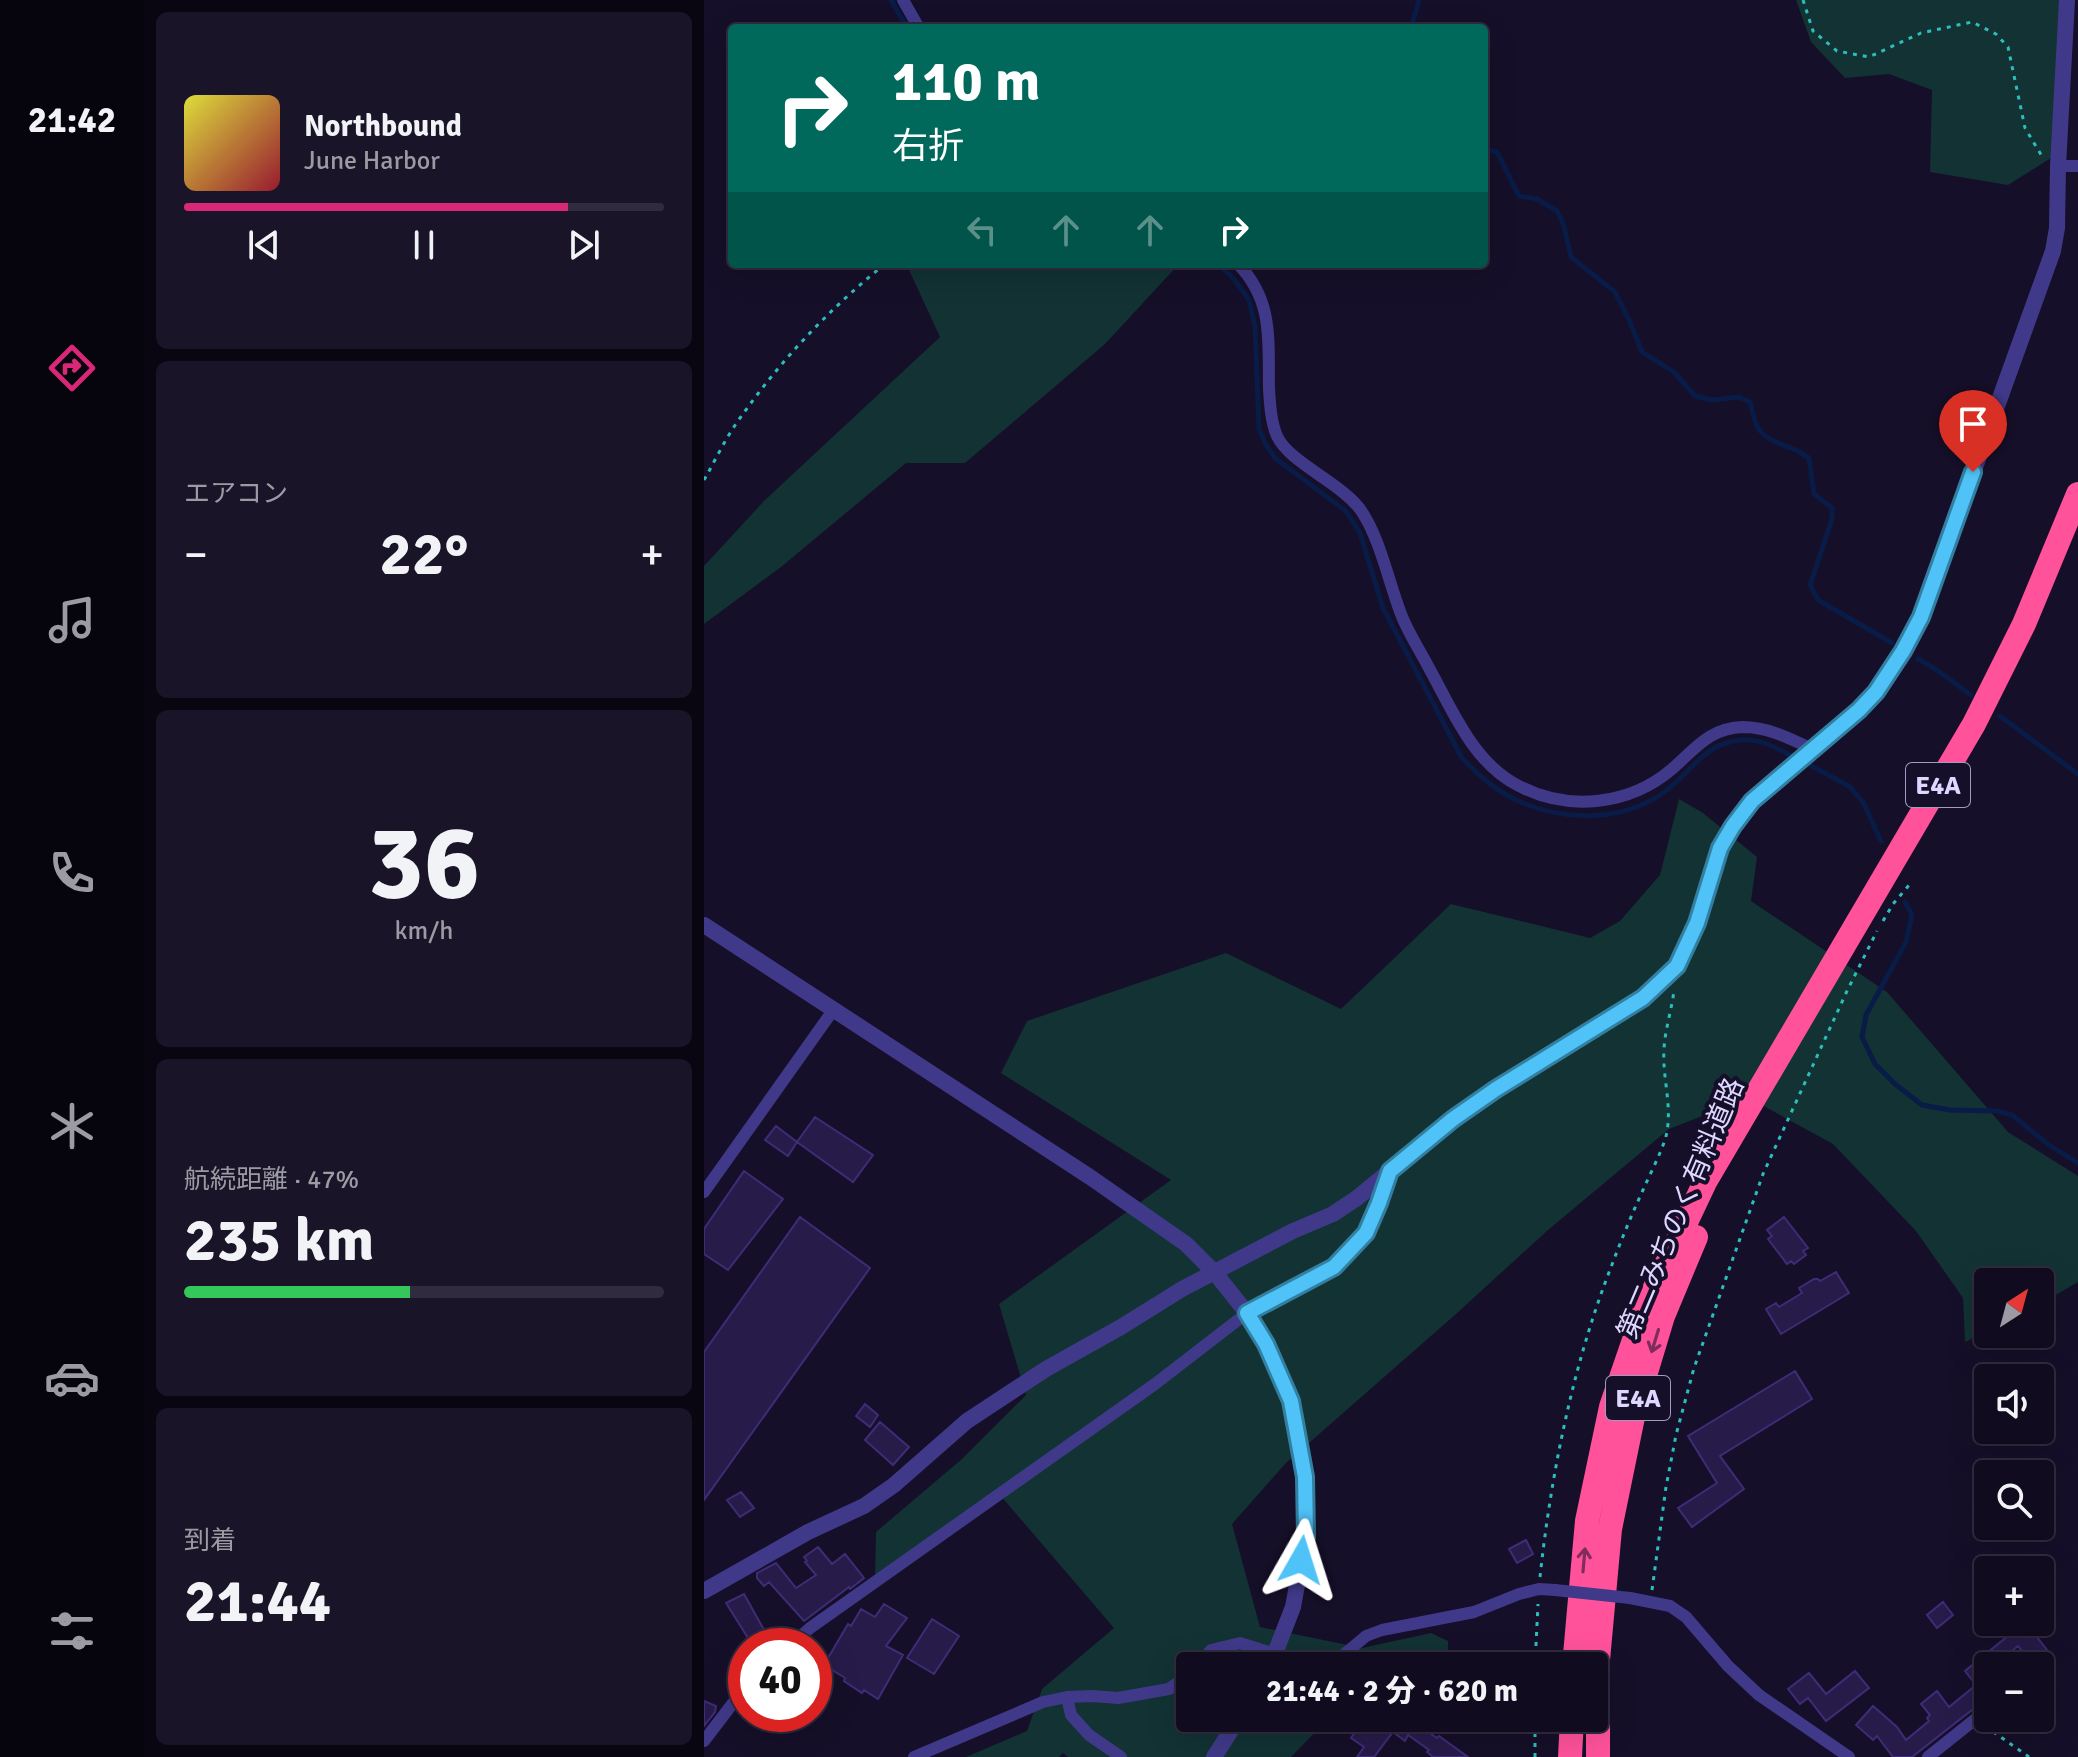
<!DOCTYPE html>
<html lang="ja">
<head>
<meta charset="utf-8">
<style>
	body { margin:0; font-family:Signika,"Noto Sans JP",sans-serif; background:#191428; color:#f1f3f6; height:100vh; display:flex; flex-direction:column; font-size:30px; white-space:nowrap }
	* { box-sizing:border-box; margin:0 }
	p { font-size:26px; color:#9c9ba4 }
	.icon { flex:none; width:44px; height:44px; fill:none; stroke:currentColor; stroke-width:2; stroke-linecap:round; stroke-linejoin:round }
	.map { position:relative; flex:1; overflow:hidden }
	.side { display:flex; flex-direction:column; gap:12px; padding:12px; background:#090611; width:560px }
	.side>* { flex:none }
	.guide { position:absolute; left:24px; top:24px; width:760px; height:244px; border-radius:8px; box-shadow:0 8px 32px #0002,0 0 0 2px #302b3d; background:#00695c; color:#fff; overflow:hidden }
	.needle { width:52px; rotate:36deg }
	.tools { position:absolute; left:1270px; top:1268px; display:grid; gap:16px }
	.tools a { display:grid; place-items:center; width:80px; height:80px; border-radius:8px; background:#100b1f; box-shadow:0 8px 32px #0002,0 0 0 2px #302b3d; font-size:40px }
	.speed { position:absolute; left:24px; top:1628px; display:flex; gap:16px; font-size:40px; font-weight:700; text-align:center }
	.speed>* { display:grid; place-content:center; width:104px; height:104px; border-radius:50%; background:#100b1f; box-shadow:0 8px 32px #0002,0 0 0 2px #302b3d; line-height:1 }
	.speed .limit { border:12px solid #d22; background:#fff; color:#111 }
	.pin { position:absolute; display:grid; place-items:center; width:68px; height:68px; color:#fff; margin:-82px -34px; border-radius:50% 50% 50% 0; rotate:-45deg; box-shadow:0 0 8px #0007 }
	.pin .icon { rotate:45deg }
	.me { position:absolute; width:88px; margin:-44px; rotate:6deg; stroke-linejoin:round; filter:drop-shadow(0 0 6px #0008) }
	.turn { display:flex; align-items:center; gap:28px; height:168px; padding:0 32px; font-size:36px }
	.turn .icon { width:104px; height:104px; stroke-width:2.5 }
	.turn b { display:block; font-size:56px; line-height:68px }
	.lanes { display:flex; align-items:center; height:76px; padding:0 32px; background:#0003; justify-content:center; gap:40px; direction:ltr }
	.lanes .off { opacity:.35 }
	.big { font-size:60px; font-weight:800; line-height:1.1 }
	.side .card { flex:1; display:flex; flex-direction:column; justify-content:center; gap:12px; min-width:0; padding:0 28px; border-radius:12px; background:#191428 }
	.side .dial { align-items:center; gap:0 }
	.dial b { font-size:104px; line-height:1 }
	.song { display:flex; align-items:center; gap:24px }
	.cover { width:96px; height:96px; border-radius:12px; background:linear-gradient(135deg,hsl(60 70% 55%),hsl(350 70% 35%)) }
	.played { height:8px; border-radius:4px; background:linear-gradient(90deg,#db2777 80%,#302b3d 80%) }
	.keys { display:flex; justify-content:space-around; direction:ltr }
	.heat { display:flex; justify-content:space-between; align-items:center; font-size:44px; direction:ltr }
	.charge { height:12px; border-radius:6px; background:linear-gradient(90deg,#34c759 47%,#302b3d 0) }
	.trip { position:absolute; left:472px; top:1652px; width:432px; height:80px; border-radius:8px; background:#100b1f; box-shadow:0 8px 32px #0002,0 0 0 2px #302b3d; font-weight:800; line-height:80px; text-align:center }
	main { display:flex; flex:1; min-height:0 }
	.tab-bar { display:flex; flex-direction:column; width:144px; justify-content:space-around; align-items:center; background:#06040c; color:#9c9ba4 }
	.tab-bar .icon { width:56px; height:56px }
	.tab-bar .selected { color:#db2777 }
	.tab-bar b { font-size:36px; color:#f1f3f6 }
	.map>svg:first-child { display:block }
	.green { fill:#123233 }
	.lines { fill:none; stroke-linecap:round; stroke-linejoin:round }
	.stream { stroke:#091c48; stroke-width:5 }
	.building { fill:#271b4a; stroke:#3f2c77; stroke-width:2 }
	.path { stroke:#2cbebd; stroke-width:3; stroke-dasharray:4 6; stroke-linecap:butt }
	.minor { stroke:#403989; stroke-width:12 }
	.tertiary { stroke:#403989; stroke-width:16 }
	.motorway { stroke:#ff529b; stroke-width:24 }
	.minor-bridge { stroke:#403989; stroke-width:12 }
	.oneway { stroke:#7e2d5c }
	.route-casing { stroke:#337fa1; stroke-width:20 }
	.route { stroke:#4fc3f7; stroke-width:14 }
	.labels { text-anchor:middle; stroke-width:8; stroke-linejoin:round; paint-order:stroke }
	.shield { fill:#150f29; stroke:#a29bbf; stroke-width:2 }
	.shield-label { font-size:26px; font-weight:bold; fill:#ded7ff }
	.street-label { font-size:28px; fill:#ded7ff; stroke:#150f29 }
</style>
</head>
<body>
<main>
<nav class="tab-bar">
<b>21:42</b>
<svg class="icon selected" aria-label="directions" viewBox="0 0 24 24"><path d="M12 3l9 9-9 9-9-9zM9 14v-3h6M13 9l2 2-2 2"/></svg>
<svg class="icon" aria-label="music" viewBox="0 0 24 24"><path d="M9 18V5l10-2v13"/><circle cx="6" cy="18" r="3"/><circle cx="16" cy="16" r="3"/></svg>
<svg class="icon" aria-label="phone" viewBox="0 0 24 24"><path d="M5 4h4l2 5-3 2q2 4 5 5l2-3 5 2v4C11 20 4 13 5 4z"/></svg>
<svg class="icon" aria-label="climate" viewBox="0 0 24 24"><path d="M12 3v18M4 7l16 10M4 17L20 7"/></svg>
<svg class="icon" aria-label="car" viewBox="0 0 24 24"><path d="M5 17H2v-5l4-1 3-4h7l3 4 3 1v5h-3M9 17h6M6 11h13"/><circle cx="7" cy="17" r="2"/><circle cx="17" cy="17" r="2"/></svg>
<svg class="icon" aria-label="filters" viewBox="0 0 24 24"><path d="M4 7h16M4 17h16"/><circle cx="9" cy="7" r="2"/><circle cx="15" cy="17" r="2"/></svg>
</nav>
<section class="side">
<div class="card">
<div class="song"><i class="cover"></i><div><b>Northbound</b><p>June Harbor</p></div></div>
<div class="played"></div>
<div class="keys"><svg class="icon" aria-label="previous" viewBox="0 0 24 24"><path d="M18 5L8 12l10 7zM5 5v14"/></svg><svg class="icon" aria-label="pause" viewBox="0 0 24 24"><path d="M8 5v14M16 5v14"/></svg><svg class="icon" aria-label="next" viewBox="0 0 24 24"><path d="M6 5l10 7-10 7zM19 5v14"/></svg></div>
</div>
<div class="card"><p>エアコン</p>
<div class="heat"><a>−</a><b class="big">22°</b><a>+</a></div>
</div>
<div class="card dial"><b>36</b><p>km/h</p></div>
<div class="card"><p>航続距離 · 47%</p><b class="big">235 km</b><div class="charge"></div></div>
<div class="card"><p>到着</p><b class="big">21:44</b></div>
</section>
<div class="map">
<svg width="1374" height="1757" viewBox="0 0 1374 1757">
	<rect width="100%" height="100%" fill="#150f29"/>
	<path class="green" d="M1092 0H1362L1355 153 1304 185 1226 172 1228 90 1185 74 1141 78 1107 42Z
		M216 264H475L401 344 261 463H202L77 567 0 624V566L61 500 236 337 205 270Z
		M975 799 999 813 1053 857 1047 901 1183 992 1304 1132 1374 1176V1282L1336 1304V1282H1284V1331L1261 1342 1259 1298 1212 1231 1129 1144 1045 1098 965 1129 844 1230 752 1314 581 1464 528 1524 556 1627 658 1648 727 1633 744 1641V1666H486V1718H625L587 1757H364L359 1753 355 1757H262L323 1731 338 1689 410 1628 296 1495 171 1580 172 1532 258 1459 322 1395 295 1304 467 1180 297 1073 323 1021 522 953 637 1009 747 904 886 938 916 921 956 875Z"/>
	<g class="lines">
		<path class="stream" d="M187 0 203 28
			M707 28 715 0
			M780 149 793 152 815 196 833 199 853 211 860 226 867 257 911 292 926 322 938 352 970 372 991 396 1008 400 1035 397 1046 402C1048 410 1050 421 1054 428 1065 445 1090 445 1105 458L1110 494 1128 508V519L1106 585 1114 600 1188 643
			M514 264 530 279 545 300 551 326 555 429 562 445 572 459 642 511 656 533 679 608 758 758C771 771 785 785 801 794 848 821 913 825 959 793 981 778 996 751 1022 743 1050 734 1067 745 1091 758
			M1214 659 1233 670 1267 695
			M1296 716 1374 774
			M1100 762 1145 786 1159 802 1177 841
			M1201 902 1208 915 1202 942 1162 1015 1158 1037 1171 1064 1191 1084 1218 1105 1246 1110 1293 1111 1308 1115 1345 1145 1374 1163"/>
	</g>
	<path class="building" d="M111 1117 169 1155 149 1182 93 1142Z
		M72 1126 93 1142 84 1156 61 1140Z
		M40 1171 79 1199 24 1270 0 1254V1229Z
		M96 1217 166 1268 0 1500V1352Z
		M1080 1217 1104 1248 1099 1251 1102 1255 1090 1264 1087 1261 1083 1264 1064 1239 1068 1236 1063 1230Z
		M1132 1272 1145 1293 1077 1334 1062 1309 1072 1303 1075 1307 1098 1293 1095 1288 1110 1279H1114L1116 1281Z
		M1091 1371 1108 1399 1016 1456 1040 1489 988 1527 974 1508 1013 1483 984 1436Z
		M161 1404 174 1415 166 1427 152 1416Z
		M176 1422 205 1447 189 1465 161 1440Z
		M37 1492 50 1508 36 1517 23 1500Z
		M822 1540 829 1554 813 1563 805 1549Z
		M114 1547 128 1564 141 1554 160 1578 146 1589 145 1587 100 1621 65 1582 60 1586 53 1578V1573L72 1563 92 1588 112 1575 101 1562 103 1561 100 1557Z
		M40 1594 69 1646H49L22 1603Z
		M1239 1602 1249 1615 1233 1628 1223 1615Z
		M180 1604 203 1618 182 1646 199 1655 174 1699 160 1690 158 1693 140 1681 141 1678 120 1665 144 1624 147 1626 157 1609 171 1617Z
		M228 1619 255 1636 230 1674 203 1658Z
		M1321 1622 1347 1655 1334 1664 1330 1660 1327 1662 1314 1646 1289 1666H1284V1700L1282 1699 1208 1757H1189L1173 1736 1169 1740 1152 1725 1169 1706 1193 1727 1202 1740 1225 1721 1223 1718 1226 1715 1217 1704 1233 1691 1245 1707 1272 1685 1261 1671Z
		M1151 1671 1165 1688 1122 1721 1104 1698 1096 1704 1084 1689 1105 1673 1122 1694Z
		M0 1701 12 1706 11 1712 0 1726Z
		M661 1718H717L713 1724 733 1738 735 1736 764 1757H729L723 1752 725 1750 704 1735 701 1741 689 1732 670 1757H653L660 1747 647 1738Z"/>
	<g class="lines">
		<path class="path" d="M1099 0 1109 31 1133 51 1165 57 1217 33 1268 22 1292 34 1304 47 1321 128 1339 158
			M0 480C11 461 21 439 34 421 75 362 125 309 181 264
			M1179 921 1189 904 1206 884
			M836 1577C847 1475 868 1370 904 1275 915 1246 926 1218 939 1190 946 1174 955 1157 961 1140 970 1109 958 1080 960 1049 961 1029 968 1009 970 990
			M948 1590 962 1487 972 1435 990 1368 1059 1174 1143 991 1173 931
			M831 1666 834 1604
			M1281 1726 1325 1757
			M831 1757V1718"/>
		<path class="minor" d="M199 0 215 28
			M1354 166H1374
			M534 264C570 301 564 341 565 389 566 405 567 422 573 436 585 463 640 484 658 512 676 539 685 583 697 614 704 633 716 650 725 668 749 711 769 763 815 786 865 812 926 805 968 769 991 749 1005 728 1039 727 1064 727 1087 739 1108 749
			M0 1192 130 1009
			M926 1598 966 1606 982 1617 1024 1666 1055 1695 1145 1757
			M86 1646 106 1628 451 1384 543 1313 630 1267 662 1233 675 1203 686 1171
			M494 1666 507 1650 536 1643 600 1663 623 1665 637 1657 662 1636 678 1630 770 1612 815 1594 835 1589 851 1590
			M363 1697 367 1715 385 1735 417 1757
			M0 1741 42 1686
			M210 1757 339 1702 363 1697 388 1696 414 1698 465 1689 486 1674
			M1224 1757 1284 1709"/>
		<path class="tertiary" d="M0 925 386 1177 482 1244 511 1273 543 1313 562 1344 587 1401 601 1477 602 1536 589 1607 566 1666
			M0 1591 104 1532 160 1506 190 1485 263 1421 342 1369 417 1327 478 1289 589 1231 629 1214 653 1198 749 1119 792 1089 939 998 973 966 986 942 993 923 1016 848 1029 826 1048 801 1155 710 1172 692 1199 651 1217 617 1349 251 1353 228 1354 166 1363 0
			M510 1757 535 1718"/>
		<path class="motorway" d="M870 1666 883 1521 907 1407 940 1311 1001 1182 1270 724 1320 624 1374 494
			M866 1757 868 1718
			M894 1757V1660L906 1529 930 1412 959 1316 992 1237"/>
		<path class="minor-bridge" d="M851 1590 926 1598"/>
	</g>
	<defs><path id="oneway-shaft" d="M-6 0H5M1.5-3L5.5 0L1.5 3" fill="none" stroke-width="1.6" stroke-linecap="round" stroke-linejoin="round" transform="scale(2)"/></defs>
	<g class="oneway">
		<use href="#oneway-shaft" transform="translate(951 1341) rotate(107)"/>
		<use href="#oneway-shaft" transform="translate(880 1560) rotate(-85)"/>
	</g>
	<g class="lines">
		<defs>
			<path id="route" d="M597 1560 602 1536 601 1477 587 1401 562 1344 543 1313 630 1267 662 1233 675 1203 686 1171 749 1119 792 1089 939 998 973 966 993 923 1016 848 1029 826 1048 801 1155 710 1172 692 1199 651 1217 617 1269 472"/>
		</defs>
		<use href="#route" class="route-casing"/>
		<use href="#route" class="route"/>
	</g>
	<g class="labels">
		<g class="shield">
			<rect x="1202" y="763" width="64" height="44" rx="6"/>
			<rect x="902" y="1376" width="64" height="44" rx="6"/>
		</g>
		<g class="shield-label">
			<text x="1234" y="794">E4A</text>
			<text x="934" y="1407">E4A</text>
		</g>
		<g class="street-label">
			<text transform="translate(976 1208) rotate(-67)" y="10">第二みちのく有料道路</text>
		</g>
	</g>
</svg>
<div class="tools">
<a><svg class="needle" viewBox="-14 -14 28 28"><path d="M0-13l5 13h-10z" fill="#e53935"/><path d="M0 13l5-13h-10z" fill="#9c9ba4"/></svg></a>
<a><svg class="icon" aria-label="sound" viewBox="0 0 24 24"><path d="M4 9h4l5-4v14l-5-4H4zM17 9q2 3 0 6"/></svg></a>
<a><svg class="icon" aria-label="search" viewBox="0 0 24 24"><circle cx="10" cy="10" r="6"/><path d="M15 15l6 6"/></svg></a>
<a>+</a>
<a>−</a>
</div>
<div class="speed"><div class="limit">40</div></div>
<div class="pin" style="left:1269px;top:472px;background:#d93025"><svg class="icon" aria-label="arrive" viewBox="0 0 24 24"><path d="M6 21V4h12l-3 4 3 4H6"/></svg></div>
<svg class="me" style="left:597px;top:1560px" viewBox="-20 -20 40 40"><path d="M0-17L14 15 0 8-14 15z" fill="#4fc3f7" stroke="#fff" stroke-width="4"/></svg>
<div class="trip">21:44 · 2 分 · 620 m</div>
<div class="guide">
<div class="turn"><svg class="icon" aria-label="right" viewBox="0 0 24 24"><path d="M7 20v-9h11M14 6l5 5-5 5"/></svg><div><b>110 m</b>右折</div></div>
<div class="lanes"><svg class="icon off" aria-label="left" viewBox="0 0 24 24"><path d="M17 20v-9H6M10 6l-5 5 5 5"/></svg><svg class="icon off" aria-label="ahead" viewBox="0 0 24 24"><path d="M12 20V5M6 11l6-6 6 6"/></svg><svg class="icon off" aria-label="ahead" viewBox="0 0 24 24"><path d="M12 20V5M6 11l6-6 6 6"/></svg><svg class="icon" aria-label="right" viewBox="0 0 24 24"><path d="M7 20v-9h11M14 6l5 5-5 5"/></svg></div>
</div>
</div>
</main>
</body>
</html>
